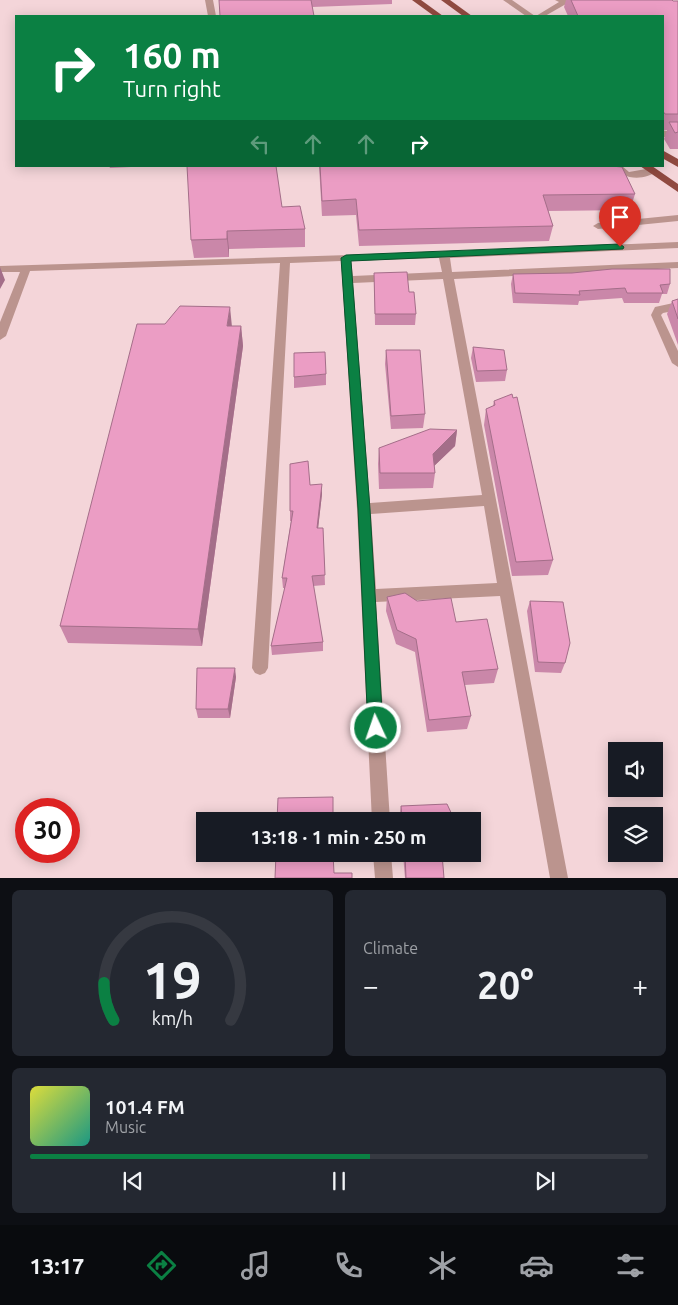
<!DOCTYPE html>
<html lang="en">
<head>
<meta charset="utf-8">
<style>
	body { margin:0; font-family:Ubuntu,sans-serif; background:#242831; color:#f1f3f6; height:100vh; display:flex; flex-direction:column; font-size:19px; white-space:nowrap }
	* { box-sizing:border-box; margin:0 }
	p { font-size:16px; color:#9ea1a6 }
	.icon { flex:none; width:28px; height:28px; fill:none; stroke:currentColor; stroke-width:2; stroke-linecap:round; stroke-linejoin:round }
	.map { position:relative; height:878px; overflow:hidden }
	.sheet { display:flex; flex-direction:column; gap:12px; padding:12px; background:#0d0f14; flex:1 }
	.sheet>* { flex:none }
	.guide { position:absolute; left:15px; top:15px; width:649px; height:152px; border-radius:0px; box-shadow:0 2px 12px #0003; background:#0b8043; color:#fff; overflow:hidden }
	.buttons { position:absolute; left:608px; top:742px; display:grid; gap:10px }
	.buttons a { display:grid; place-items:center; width:55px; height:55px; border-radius:0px; background:#171b24; box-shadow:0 2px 12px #0003; font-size:25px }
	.speed { position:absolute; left:15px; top:798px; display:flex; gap:10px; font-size:25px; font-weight:700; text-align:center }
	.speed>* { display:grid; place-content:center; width:65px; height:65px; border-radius:50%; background:#171b24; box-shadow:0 2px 12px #0003; line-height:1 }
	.speed .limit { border:8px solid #d22; background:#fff; color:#111 }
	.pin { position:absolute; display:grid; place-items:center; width:42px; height:42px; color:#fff; margin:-51px -21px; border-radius:50% 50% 50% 0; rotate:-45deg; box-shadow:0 0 5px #0007 }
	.pin .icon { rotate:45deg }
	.me { position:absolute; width:55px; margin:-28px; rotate:357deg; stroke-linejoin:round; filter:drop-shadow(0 0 4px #0008) }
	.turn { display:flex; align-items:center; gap:18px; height:105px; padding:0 25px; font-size:22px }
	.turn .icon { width:65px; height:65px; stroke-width:2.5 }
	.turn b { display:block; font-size:35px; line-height:42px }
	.lanes { display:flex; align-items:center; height:48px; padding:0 25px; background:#0003; justify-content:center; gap:25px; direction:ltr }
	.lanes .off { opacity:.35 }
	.big { font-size:38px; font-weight:700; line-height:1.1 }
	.sheet .card { flex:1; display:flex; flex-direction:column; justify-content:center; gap:8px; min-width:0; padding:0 18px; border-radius:8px; background:#242831 }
	.sheet .dial { align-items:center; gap:0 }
	.dial svg { height:130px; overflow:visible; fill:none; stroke:#363941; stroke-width:7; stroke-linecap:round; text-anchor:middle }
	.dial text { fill:#f1f3f6; stroke:none }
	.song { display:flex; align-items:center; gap:15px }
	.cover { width:60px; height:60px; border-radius:8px; background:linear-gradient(135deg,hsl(60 70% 55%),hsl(170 70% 35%)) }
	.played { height:5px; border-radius:2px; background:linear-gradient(90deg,#0b8043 55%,#363941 55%) }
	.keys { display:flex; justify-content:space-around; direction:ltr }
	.heat { display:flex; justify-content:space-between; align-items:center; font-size:28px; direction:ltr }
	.sheet .tiles { flex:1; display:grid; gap:12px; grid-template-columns:1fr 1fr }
	.card:last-child { grid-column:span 2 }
	.trip { position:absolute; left:196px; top:812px; width:285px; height:50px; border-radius:0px; background:#171b24; box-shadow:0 2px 12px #0003; font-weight:700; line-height:50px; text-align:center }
	.tabs { display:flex; height:80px; justify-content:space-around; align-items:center; background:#090b0e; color:#9ea1a6 }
	.tabs .icon { width:35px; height:35px }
	.tabs .selected { color:#0b8043 }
	.tabs b { font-size:22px; color:#f1f3f6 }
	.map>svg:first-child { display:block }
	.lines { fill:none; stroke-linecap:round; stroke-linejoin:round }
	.service { fill:#bb948e; fill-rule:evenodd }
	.minor { fill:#bb948e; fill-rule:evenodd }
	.trunk { fill:#904a40; fill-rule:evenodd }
	.wall { fill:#ca87a9 }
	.shaded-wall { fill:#a46e89 }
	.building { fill:#eb9dc4; stroke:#a46e89 }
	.route { fill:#0b8043; stroke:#07532c }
</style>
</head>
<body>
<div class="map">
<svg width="678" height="878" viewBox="0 0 678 878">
	<rect width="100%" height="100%" fill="#f4d5d9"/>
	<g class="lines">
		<path class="service" d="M205 0H213L216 16H208Z
			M503 0H512L535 16H526Z
			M555 0H568L584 5 580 7 566 4 545 16H536L559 2Z
			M613 166H622L629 172 652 168 657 171C644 181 622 180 613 166Z
			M678 215V221L598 229 593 226 598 223Z"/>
		<path class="minor" d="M662 131H678V137H662Z
			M678 242V248L450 258 452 272 678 262V268L454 279 568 878H550L500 596 376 602 390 821H372L357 509 341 261 290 263 268 668 265 673 260 675 255 673 252 668 280 263 30 271 6 336 0 340V322L20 272H0V266L444 252ZM439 258 442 272 353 276 351 261ZM443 279 482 495 370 503 353 283ZM484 506 497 583 376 589 371 514Z
			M678 302V310L663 313 661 315 678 351V367L672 363 651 315 655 307Z
			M373 854H391L393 878H375Z"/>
		<path class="trunk" d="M412 0H421L443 16H434Z
			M441 0H450L472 16H463Z
			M662 150 678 159V167L662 158Z
			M640 166H652L678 184V192Z"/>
	</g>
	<path class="wall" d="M219 0H392V4L312 7Z
		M566 0H672L673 1H678V149H670L664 139 667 130 662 131V16H568L564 7Z
		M109 166H131V167L110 168Z
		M319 166H611L635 194 630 210 548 211 553 226 549 241 359 246 356 215 322 216Z
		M282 207 305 229V247L229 249V257L194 258 191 240Z
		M374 273 416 314 415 325H375Z
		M513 274 670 284 667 294H662L659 303H624L622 298 579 301 578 305 513 303 511 284Z
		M678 299V345L667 314 672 301Z
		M232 326H241L243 346 202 646 68 643 60 626Z
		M473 347 507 370 505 381 476 382 471 358Z
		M386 350 425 414 423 428 391 429 385 364Z
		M326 374V385L294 388V377Z
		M494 401 553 560 548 575 512 576 484 425 486 409 493 406Z
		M457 430 455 446 434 466 435 473 433 488 379 489 378 464 379 448Z
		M310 485 322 494 318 528H323L325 585 313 586 323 642V651L272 655 271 646 285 588H283L282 578 291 521H290V511Z
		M387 597 417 601 456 622 498 669 494 683 465 685 471 716 467 729 427 732 415 652 396 644 386 611Z
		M530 601 565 663 561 673 535 672 527 611Z
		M236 677 230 718H198L196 709Z
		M401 806 455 821H401L400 813Z
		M403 854H442L444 878H405Z"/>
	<path class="shaded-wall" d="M227 231 229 249V257L227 239Z
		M0 267 5 280 0 289Z
		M230 307 232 327 227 326Z
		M241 326 243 346 202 646 198 629Z
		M457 430 455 446 431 469 433 454Z
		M322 484V494L317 538V528Z
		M235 668 236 677 230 718 228 709Z"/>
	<path class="building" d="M219 0H311L314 16H220Z
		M571 0H672L673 1H678V114H665L662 110V16H578Z
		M669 122H678V132L675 133Z
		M187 166H276L282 207 300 206 305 229 227 231V239L191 240Z
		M320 166H611L622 167 635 194 543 195 553 226 359 230 356 199 322 201Z
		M612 269H670V284L660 285 663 293H627L625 288 579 291 580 295 515 293 513 274 572 273Z
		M407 272 409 292H414L416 314H375L374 273Z
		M678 299V319L672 301Z
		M180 306 230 307 227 326H241L198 629 60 626 137 324H165Z
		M473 347 504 350 507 370 477 371Z
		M386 350H420L425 414 391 416Z
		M325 352 326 374 294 377V353Z
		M512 394 513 398 517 397 553 560 516 562 486 409 495 405 494 401Z
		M430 429 457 430 433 454 435 473H380L379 448Z
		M308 461 310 485 322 484 317 528H323L325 575 312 576 323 642 271 646 287 578H282L293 511H290V464Z
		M405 593 417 601 451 598 456 622 487 619 498 669 462 672 471 716 429 720 416 639 397 630 387 597Z
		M530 601 563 602 570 643 565 663 538 662Z
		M197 668H235L228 709H196Z
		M333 797V821H277L278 798Z
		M447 804 455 821H402L401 806Z
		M276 854H333L334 873H352V878H275Z
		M405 854H442L444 878H406Z"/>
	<path class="route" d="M620 244 624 247 623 249 351 261 370 509 383 728 381 733 376 735 371 733 368 728 358 509 341 258 346 255Z"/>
</svg>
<div class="buttons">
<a><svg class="icon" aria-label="sound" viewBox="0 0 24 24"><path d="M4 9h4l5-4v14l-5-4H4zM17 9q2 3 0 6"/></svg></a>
<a><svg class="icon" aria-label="layers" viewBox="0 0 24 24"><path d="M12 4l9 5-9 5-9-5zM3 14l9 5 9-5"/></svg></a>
</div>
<div class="speed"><div class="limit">30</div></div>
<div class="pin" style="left:620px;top:247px;background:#d93025"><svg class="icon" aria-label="arrive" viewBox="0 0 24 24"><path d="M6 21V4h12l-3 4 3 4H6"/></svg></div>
<svg class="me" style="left:376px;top:728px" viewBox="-20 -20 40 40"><circle r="17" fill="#0b8043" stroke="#fff" stroke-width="3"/><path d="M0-11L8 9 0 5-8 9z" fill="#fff"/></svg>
<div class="trip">13:18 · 1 min · 250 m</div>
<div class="guide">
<div class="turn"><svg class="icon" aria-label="right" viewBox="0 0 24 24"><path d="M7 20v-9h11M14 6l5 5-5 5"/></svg><div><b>160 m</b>Turn right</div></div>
<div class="lanes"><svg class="icon off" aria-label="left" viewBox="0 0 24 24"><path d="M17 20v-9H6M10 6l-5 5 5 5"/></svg><svg class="icon off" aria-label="ahead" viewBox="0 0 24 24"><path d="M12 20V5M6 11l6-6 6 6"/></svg><svg class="icon off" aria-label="ahead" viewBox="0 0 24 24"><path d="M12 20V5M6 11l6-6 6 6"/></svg><svg class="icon" aria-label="right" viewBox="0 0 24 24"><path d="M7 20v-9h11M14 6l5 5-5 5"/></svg></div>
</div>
</div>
<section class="sheet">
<div class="tiles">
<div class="card dial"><svg viewBox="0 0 100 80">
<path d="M14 69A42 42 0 1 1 86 69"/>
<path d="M14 69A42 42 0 0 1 8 46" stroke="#0b8043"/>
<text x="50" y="56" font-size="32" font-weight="700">19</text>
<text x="50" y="72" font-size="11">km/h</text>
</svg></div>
<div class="card"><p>Climate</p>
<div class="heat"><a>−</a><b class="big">20°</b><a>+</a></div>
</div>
<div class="card">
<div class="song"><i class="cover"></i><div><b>101.4 FM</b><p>Music</p></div></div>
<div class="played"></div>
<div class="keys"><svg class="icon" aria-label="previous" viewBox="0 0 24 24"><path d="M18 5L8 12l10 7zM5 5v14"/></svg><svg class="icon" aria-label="pause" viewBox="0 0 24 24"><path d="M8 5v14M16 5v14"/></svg><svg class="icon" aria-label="next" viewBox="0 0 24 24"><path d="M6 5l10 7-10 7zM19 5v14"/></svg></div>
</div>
</div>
</section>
<nav class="tabs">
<b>13:17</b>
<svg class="icon selected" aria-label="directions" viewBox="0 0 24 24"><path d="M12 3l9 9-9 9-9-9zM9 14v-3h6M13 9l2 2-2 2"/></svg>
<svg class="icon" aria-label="music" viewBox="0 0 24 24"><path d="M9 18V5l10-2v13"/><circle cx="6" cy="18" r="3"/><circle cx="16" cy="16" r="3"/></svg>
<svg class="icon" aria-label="phone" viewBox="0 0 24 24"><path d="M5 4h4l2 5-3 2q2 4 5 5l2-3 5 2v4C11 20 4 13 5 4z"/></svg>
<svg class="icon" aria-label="climate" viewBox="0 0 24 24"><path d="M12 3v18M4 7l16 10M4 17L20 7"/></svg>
<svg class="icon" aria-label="car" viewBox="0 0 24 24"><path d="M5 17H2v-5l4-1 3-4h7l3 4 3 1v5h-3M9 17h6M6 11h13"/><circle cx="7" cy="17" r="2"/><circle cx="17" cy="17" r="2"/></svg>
<svg class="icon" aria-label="filters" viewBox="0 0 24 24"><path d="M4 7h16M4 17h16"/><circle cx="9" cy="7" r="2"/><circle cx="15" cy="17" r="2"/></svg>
</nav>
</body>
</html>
